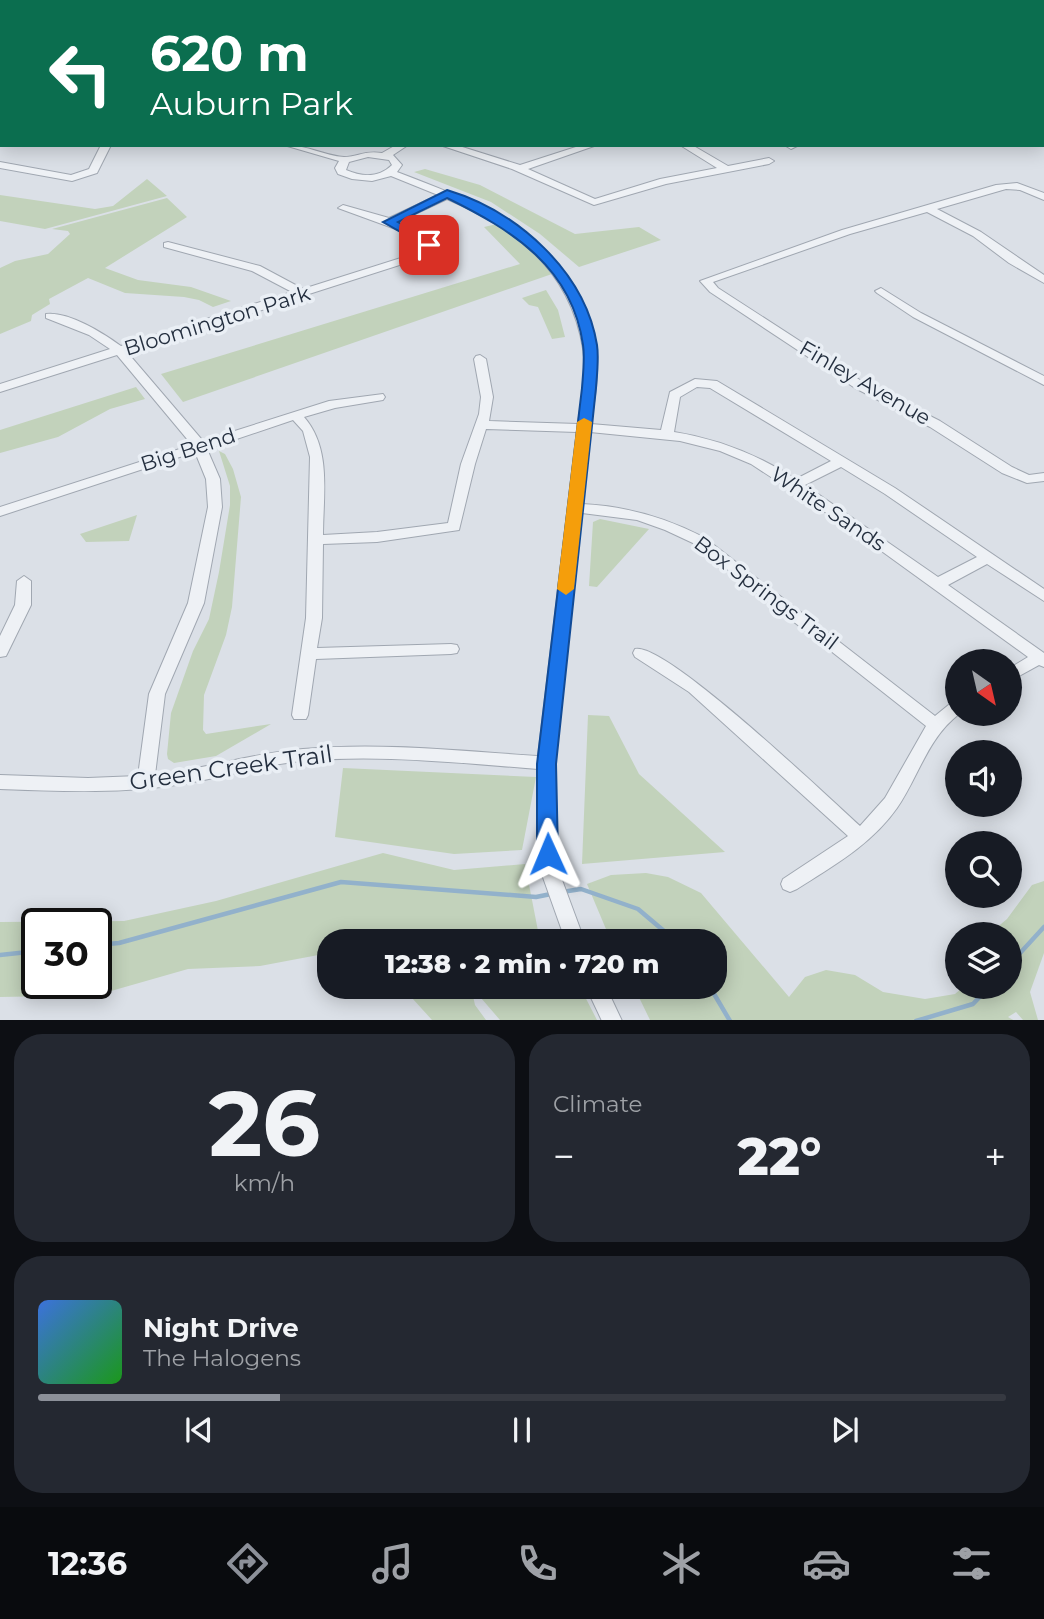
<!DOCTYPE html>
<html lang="en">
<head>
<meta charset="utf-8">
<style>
	body { margin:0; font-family:Montserrat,sans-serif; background:#242831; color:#f1f3f6; height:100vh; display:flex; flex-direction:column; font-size:26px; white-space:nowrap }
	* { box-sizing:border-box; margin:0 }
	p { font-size:23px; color:#9ea1a6 }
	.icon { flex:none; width:38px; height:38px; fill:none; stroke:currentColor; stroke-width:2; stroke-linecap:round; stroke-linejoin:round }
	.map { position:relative; height:1020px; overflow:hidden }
	.details { display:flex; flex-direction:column; gap:14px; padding:14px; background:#0d0f14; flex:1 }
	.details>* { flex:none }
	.banner { position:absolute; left:0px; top:0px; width:1045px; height:147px; box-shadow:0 4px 18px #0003; background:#0b6e4f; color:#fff; overflow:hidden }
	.needle { width:46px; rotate:146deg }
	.tools { position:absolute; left:945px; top:649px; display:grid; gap:14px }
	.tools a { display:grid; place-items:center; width:77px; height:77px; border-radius:50%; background:#171b24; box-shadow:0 4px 18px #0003; font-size:35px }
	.speed { position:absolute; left:21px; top:908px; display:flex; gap:14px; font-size:35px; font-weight:700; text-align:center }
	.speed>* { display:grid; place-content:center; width:91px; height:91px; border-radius:50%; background:#171b24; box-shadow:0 4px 18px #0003; line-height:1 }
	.speed .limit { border:4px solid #111; border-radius:10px; background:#fff; color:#111 }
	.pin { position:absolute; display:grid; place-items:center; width:60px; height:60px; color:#fff; margin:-30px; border-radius:14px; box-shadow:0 4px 10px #0006 }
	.me { position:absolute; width:77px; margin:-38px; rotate:359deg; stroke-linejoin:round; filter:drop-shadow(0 0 5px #0008) }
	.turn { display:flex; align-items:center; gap:24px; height:147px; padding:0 35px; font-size:32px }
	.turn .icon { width:91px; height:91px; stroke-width:2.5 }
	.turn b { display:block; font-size:49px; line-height:60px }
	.big { font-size:52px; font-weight:800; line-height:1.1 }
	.details .card { flex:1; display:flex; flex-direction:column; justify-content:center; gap:10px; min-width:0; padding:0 24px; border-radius:28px; background:#242831 }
	.details .dial { align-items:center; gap:0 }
	.dial b { font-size:91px; line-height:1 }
	.song { display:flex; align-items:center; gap:21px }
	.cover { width:84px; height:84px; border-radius:10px; background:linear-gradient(135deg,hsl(220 70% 55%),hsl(120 70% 35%)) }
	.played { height:7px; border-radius:4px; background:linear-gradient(90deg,#8c9099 25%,#363941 25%) }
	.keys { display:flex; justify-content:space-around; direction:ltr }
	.heat { display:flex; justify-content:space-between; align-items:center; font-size:38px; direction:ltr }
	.details .tiles { flex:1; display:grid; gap:14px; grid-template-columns:1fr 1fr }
	.card:last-child { grid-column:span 2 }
	.trip { position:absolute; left:317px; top:929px; width:410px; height:70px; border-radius:28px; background:#171b24; box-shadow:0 4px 18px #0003; font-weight:800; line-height:70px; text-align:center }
	.menu { display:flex; height:112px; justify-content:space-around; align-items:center; background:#090b0e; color:#9ea1a6 }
	.menu .icon { width:49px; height:49px }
	.menu .active { color:#8c9099 }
	.menu b { font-size:32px; color:#f1f3f6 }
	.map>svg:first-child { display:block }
	.green { fill:#c2d2bb; fill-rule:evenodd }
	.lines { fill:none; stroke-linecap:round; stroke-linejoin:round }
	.stream { stroke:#92b1cb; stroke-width:4.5 }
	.minor-casing { stroke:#a0a7b1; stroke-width:2 }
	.minor { fill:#eef1f5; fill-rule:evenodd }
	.route { fill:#1a73e8; stroke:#114b97; stroke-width:2 }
	.slow { fill:#f59e0b }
	.labels { text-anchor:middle; stroke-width:7; stroke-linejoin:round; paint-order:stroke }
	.street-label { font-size:21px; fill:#242f3f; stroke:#eaeff5 }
	.near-street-label { font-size:24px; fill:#242f3f; stroke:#eaeff5 }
</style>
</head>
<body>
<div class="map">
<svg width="1044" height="1021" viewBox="0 0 1044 1021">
	<rect width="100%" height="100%" fill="#dbe0e7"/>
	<path class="green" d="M425 169 480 185 575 234 639 227 661 240 579 267 540 234 491 202 414 172Z
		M147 179 167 196 45 229 0 221V195L95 209 113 206Z
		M167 198 187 217 105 268 138 280 191 287 231 301 213 307 199 300 184 297 125 293 88 278 49 299 50 304 32 315 31 321 0 334V268L15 261 48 254 70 234 68 231 52 229Z
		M497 224 532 250 552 274 183 402 161 374 520 264 484 227Z
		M546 290 558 310 565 337 552 339 538 307 529 305 522 298Z
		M136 387 145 399 110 409 58 437 0 453V430Z
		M219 451 225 454 233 469 241 497 232 607 226 635 204 695 203 730 206 734 271 724 216 756 174 763 168 759 167 754 171 713 193 651 209 619 219 572 230 505V486Z
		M137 515 129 541 86 542 80 534Z
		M600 519 649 529 597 587 589 586 593 522Z
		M588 715 609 716 639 774 725 852 582 864Z
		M343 768 536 777 522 850 454 854 335 837Z
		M383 853 454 870 525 864 539 936 496 933 477 942H329V953L260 966 188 969 111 991 54 996 0 997V922L124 921 216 901ZM37 924H96V984H37Z
		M646 873 668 877 701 893 789 997 805 977 826 970 855 975 883 992 925 999 955 994 963 987H1010V934H989L1007 919 1032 885 1044 881V953L1030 992 1038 1020H1023L1016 1012 1008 1017 1015 1021 650 1020 634 987H714V942L611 941 587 884 611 875Z
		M402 987H471L475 1005 486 1020H432Z
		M481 987H580L597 1020H500L481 998Z"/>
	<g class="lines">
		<path class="stream" d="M562 892 581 889 638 909 677 942
			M96 945 119 943 341 882 536 897 551 894
			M0 955 37 951
			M1010 964 1044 927
			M710 987 730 1021
			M916 1021 973 1004 989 987"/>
		<defs>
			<path id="minor" d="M72 0H82L84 2H73Z
				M120 0H130L118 2Z
				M493 0H504L506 2H494Z
				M727 0H735L737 2H728Z
				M0 34H2V39H0Z
				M0 81 2 82V88L0 87Z
				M0 129H2V135H0Z
				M101 145H111L97 173 72 181 0 168V162L71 175 89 169Z
				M284 145C308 145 325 156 344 157 358 157 364 150 382 153L396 145H408L393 155 402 165 397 172C493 208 589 248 597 366 598 385 593 406 591 424L661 430 670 392 695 379 717 381 895 488 1044 589V601L987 564 948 585 1044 653V667L1039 665 1010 681V668L1028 657 851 529 751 464 720 451 680 441 590 432 582 504C626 506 667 518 705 538L935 716 951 703 957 701V714H959C927 739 919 776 897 808 872 844 833 866 797 889L790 892 783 889 781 884 783 879 848 836 689 692 635 657 633 653 635 649C665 641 830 799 860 826L885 798 926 726 695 544 665 530 637 520 582 513 555 763 558 869 585 942H566L540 869 538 769C459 763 381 754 302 761 260 765 219 779 176 785 118 794 59 791 0 789V775L88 778 138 776 149 694 188 603 208 507 206 479 195 452 0 516V507L192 445 117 355 0 392V384L110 349 89 335 46 318V314C68 311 103 333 121 346L292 292 252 271 164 247V243L168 242 260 266 303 289 426 250 401 231 338 208 343 205 389 218 438 195 391 176 372 181 352 179 338 174 335 168 339 161ZM368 157 389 160 392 165C379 178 362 177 346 170L349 162ZM447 199C523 231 578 278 585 365 586 384 580 405 578 424L489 421 493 397 486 359 480 355 476 356 474 359 481 397 479 414 461 464 448 523 377 532 323 535C323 495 332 449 304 417L335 408 383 400 385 397 383 394 329 401 203 441 127 352 307 296 309 294 437 253 438 251 420 233 398 222ZM697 387 710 388 831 461 796 479C758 455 719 439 674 432L680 397ZM293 420 303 431 310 457 306 618 292 715 294 719H306L308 715 316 659 451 654 457 653 459 649 457 645 451 644 317 648 322 618 323 544 377 542 459 530 475 464 486 429 577 432 538 756C460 751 382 742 303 749 253 753 205 769 155 775L165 694 204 603 222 507 220 479 207 449ZM841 467 885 494 977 557 938 577 805 485Z
				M440 145H456L520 165 582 145H597L528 169 595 199 660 179 717 168 680 145H692L728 166 769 158 774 161 769 164 666 184 594 205 512 169Z
				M799 145 791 149 786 146 787 145Z
				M1017 183 1044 193V200L1020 190 1006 189 937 209 981 232 1044 275V283L1009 263 973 236 927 212 850 234 713 282 718 288 863 382 940 421 1012 467 1029 475 1044 473V481L1027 483 1002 473 930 427 855 388 710 292 700 281 842 230 996 185Z
				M881 288 921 313 1044 376V385L913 317 877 293 875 291Z
				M24 576 31 581V605L8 652 6 656 0 657V636L15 605 17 581Z
				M586 987H606L622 1021H602Z"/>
		</defs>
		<use href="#minor" class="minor-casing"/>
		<use href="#minor" class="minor"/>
	</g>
	<path class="route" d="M447 190C517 211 585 271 597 345 599 358 597 374 596 388L556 764 558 854 555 860 548 862 540 860 537 854V764L582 388C583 374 585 358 583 345 572 267 512 230 447 198L398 222 433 242 435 245 429 248 383 222Z"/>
	<path class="slow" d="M584 418 592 422 574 589 566 595 557 589 577 422Z"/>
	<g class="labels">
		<g class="street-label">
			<text transform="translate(217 321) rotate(-17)" y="7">Bloomington Park</text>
			<text transform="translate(865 383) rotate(30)" y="7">Finley Avenue</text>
			<text transform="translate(188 450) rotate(-18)" y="7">Big Bend</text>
			<text transform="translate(828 509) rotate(34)" y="7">White Sands</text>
			<text transform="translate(766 593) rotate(37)" y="7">Box Springs Trail</text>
		</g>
		<g class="near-street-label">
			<text transform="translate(231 768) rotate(-8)" y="8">Green Creek Trail</text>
		</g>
	</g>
</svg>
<div class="tools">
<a><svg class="needle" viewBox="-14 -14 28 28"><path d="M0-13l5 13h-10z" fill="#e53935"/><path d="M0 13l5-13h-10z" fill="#9ea1a6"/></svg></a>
<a><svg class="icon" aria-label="sound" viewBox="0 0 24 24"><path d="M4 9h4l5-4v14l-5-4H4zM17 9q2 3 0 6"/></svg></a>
<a><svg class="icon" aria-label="search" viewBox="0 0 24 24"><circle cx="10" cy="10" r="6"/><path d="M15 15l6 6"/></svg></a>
<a><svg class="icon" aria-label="layers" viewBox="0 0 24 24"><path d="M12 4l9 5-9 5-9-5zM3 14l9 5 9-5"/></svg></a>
</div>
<div class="speed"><div class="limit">30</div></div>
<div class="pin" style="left:429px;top:245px;background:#d93025"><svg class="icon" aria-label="arrive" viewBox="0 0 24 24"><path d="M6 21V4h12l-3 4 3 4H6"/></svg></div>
<svg class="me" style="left:548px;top:854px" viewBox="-20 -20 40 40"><path d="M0-17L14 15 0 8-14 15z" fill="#1a73e8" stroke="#fff" stroke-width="4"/></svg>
<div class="trip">12:38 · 2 min · 720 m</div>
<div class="banner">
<div class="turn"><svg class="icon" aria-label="left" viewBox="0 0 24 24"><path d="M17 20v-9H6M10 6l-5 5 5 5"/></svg><div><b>620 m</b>Auburn Park</div></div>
</div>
</div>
<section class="details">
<div class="tiles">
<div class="card dial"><b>26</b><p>km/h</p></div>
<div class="card"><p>Climate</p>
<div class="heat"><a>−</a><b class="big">22°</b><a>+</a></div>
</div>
<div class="card">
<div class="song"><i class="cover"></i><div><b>Night Drive</b><p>The Halogens</p></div></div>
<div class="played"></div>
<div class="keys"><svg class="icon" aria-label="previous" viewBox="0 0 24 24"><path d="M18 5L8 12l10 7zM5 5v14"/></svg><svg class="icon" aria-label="pause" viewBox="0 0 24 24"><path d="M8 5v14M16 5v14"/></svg><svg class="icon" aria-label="next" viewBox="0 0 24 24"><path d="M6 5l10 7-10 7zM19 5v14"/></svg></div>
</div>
</div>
</section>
<nav class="menu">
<b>12:36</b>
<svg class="icon active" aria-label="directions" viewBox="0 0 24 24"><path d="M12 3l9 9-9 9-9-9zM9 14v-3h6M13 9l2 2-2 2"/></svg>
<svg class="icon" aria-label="music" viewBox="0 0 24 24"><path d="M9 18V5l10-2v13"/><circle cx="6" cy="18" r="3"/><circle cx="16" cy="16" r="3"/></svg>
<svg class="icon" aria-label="phone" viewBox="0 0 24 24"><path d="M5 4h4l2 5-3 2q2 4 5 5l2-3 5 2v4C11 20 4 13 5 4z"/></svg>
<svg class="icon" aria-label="climate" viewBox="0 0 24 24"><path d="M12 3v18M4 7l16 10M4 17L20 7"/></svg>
<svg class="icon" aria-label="car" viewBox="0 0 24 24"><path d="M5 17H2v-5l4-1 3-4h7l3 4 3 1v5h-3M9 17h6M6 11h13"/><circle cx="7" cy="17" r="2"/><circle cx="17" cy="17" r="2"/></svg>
<svg class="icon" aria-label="filters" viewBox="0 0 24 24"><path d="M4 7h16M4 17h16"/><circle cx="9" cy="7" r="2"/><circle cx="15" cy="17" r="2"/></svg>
</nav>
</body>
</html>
